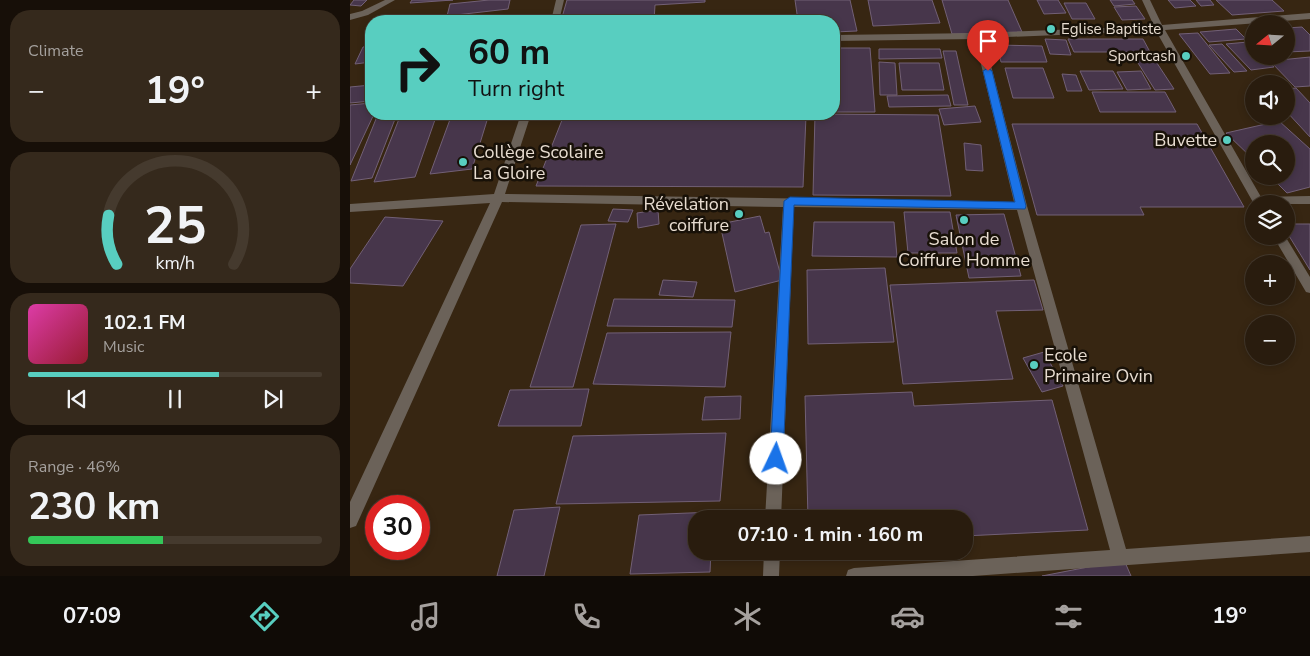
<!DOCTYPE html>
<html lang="en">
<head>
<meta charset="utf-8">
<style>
	body { margin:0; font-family:"Nunito Sans",sans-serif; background:#35291c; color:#f1f3f6; height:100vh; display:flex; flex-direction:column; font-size:19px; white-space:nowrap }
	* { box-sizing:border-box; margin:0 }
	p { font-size:16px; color:#a5a19e }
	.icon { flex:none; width:28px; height:28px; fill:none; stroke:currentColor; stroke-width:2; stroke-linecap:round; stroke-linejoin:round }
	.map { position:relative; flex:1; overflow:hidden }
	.details { display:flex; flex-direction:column; gap:10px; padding:10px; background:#170f08; width:350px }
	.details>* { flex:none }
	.banner { position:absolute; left:15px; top:15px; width:475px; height:105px; border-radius:20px; box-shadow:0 2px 8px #0003,0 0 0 1px #453a2e; background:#58cec0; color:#111; overflow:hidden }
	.needle { width:32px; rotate:252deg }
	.tools { position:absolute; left:895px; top:15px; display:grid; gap:10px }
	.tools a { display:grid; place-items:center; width:50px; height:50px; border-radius:50%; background:#291c0e; box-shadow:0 2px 8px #0003,0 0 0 1px #453a2e; font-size:25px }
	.speed { position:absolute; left:15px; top:495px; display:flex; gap:10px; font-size:25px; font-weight:700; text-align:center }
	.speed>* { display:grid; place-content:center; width:65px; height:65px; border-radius:50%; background:#291c0e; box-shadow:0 2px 8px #0003,0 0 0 1px #453a2e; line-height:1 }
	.speed .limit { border:8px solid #d22; background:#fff; color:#111 }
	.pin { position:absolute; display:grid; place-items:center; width:42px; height:42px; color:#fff; margin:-51px -21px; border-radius:50% 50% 50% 0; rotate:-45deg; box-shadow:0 0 5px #0007 }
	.pin .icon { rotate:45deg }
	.me { position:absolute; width:55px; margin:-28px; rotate:3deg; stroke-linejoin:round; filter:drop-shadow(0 0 4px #0008) }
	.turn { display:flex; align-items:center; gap:18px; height:105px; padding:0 20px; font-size:22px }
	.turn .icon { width:65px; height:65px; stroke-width:2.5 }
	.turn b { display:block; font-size:35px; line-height:42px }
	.big { font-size:38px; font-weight:700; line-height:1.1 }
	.details .card { flex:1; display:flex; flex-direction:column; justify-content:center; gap:8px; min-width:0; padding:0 18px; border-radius:20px; background:#35291c }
	.details .dial { align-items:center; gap:0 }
	.dial svg { height:130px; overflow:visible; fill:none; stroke:#453a2e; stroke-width:7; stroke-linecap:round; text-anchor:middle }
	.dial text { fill:#f1f3f6; stroke:none }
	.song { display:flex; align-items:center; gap:15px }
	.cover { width:60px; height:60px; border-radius:8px; background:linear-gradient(135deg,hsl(320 70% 55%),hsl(350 70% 35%)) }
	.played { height:5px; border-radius:2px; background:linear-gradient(90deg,#58cec0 65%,#453a2e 65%) }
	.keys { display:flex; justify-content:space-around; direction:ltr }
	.heat { display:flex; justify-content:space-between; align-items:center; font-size:28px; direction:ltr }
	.charge { height:8px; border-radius:4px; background:linear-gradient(90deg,#34c759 46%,#453a2e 0) }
	.trip { position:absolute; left:338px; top:510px; width:285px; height:50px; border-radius:20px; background:#291c0e; box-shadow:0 2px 8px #0003,0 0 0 1px #453a2e; font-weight:700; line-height:50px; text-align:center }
	.tabs { display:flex; height:80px; justify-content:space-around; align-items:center; background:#100b06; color:#a5a19e }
	.tabs .icon { width:35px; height:35px }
	.tabs .selected { color:#58cec0 }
	.tabs b { font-size:22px; color:#f1f3f6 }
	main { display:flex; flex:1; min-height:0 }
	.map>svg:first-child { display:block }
	.building { fill:#47364b; stroke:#726076 }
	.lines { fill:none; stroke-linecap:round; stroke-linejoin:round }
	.minor { fill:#6b6259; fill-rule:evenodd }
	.route { fill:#1a73e8; stroke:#114b97 }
	.poi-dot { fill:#58cec0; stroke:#181108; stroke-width:2 }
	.labels { text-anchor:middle; stroke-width:5; stroke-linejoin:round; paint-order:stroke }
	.far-poi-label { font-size:15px; fill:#e8ddd1; stroke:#181108; text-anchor:start }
	.poi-label { font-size:18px; fill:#e8ddd1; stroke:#181108; text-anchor:end }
</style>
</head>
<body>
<main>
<section class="details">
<div class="card"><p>Climate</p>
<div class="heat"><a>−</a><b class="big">19°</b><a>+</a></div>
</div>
<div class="card dial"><svg viewBox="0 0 100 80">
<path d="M14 69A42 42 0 1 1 86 69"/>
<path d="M14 69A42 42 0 0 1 9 39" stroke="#58cec0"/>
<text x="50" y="56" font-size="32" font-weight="700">25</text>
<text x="50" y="72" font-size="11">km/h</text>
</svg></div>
<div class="card">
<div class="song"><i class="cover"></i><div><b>102.1 FM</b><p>Music</p></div></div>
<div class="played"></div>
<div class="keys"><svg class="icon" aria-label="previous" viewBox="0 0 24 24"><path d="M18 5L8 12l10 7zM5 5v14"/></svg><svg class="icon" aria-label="pause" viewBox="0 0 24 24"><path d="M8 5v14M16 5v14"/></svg><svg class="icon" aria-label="next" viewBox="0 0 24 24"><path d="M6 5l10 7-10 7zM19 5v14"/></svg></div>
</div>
<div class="card"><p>Range · 46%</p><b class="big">230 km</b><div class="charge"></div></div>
</section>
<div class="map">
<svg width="960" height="576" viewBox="0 0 960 576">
	<rect width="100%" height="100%" fill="#372612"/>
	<path class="building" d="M4 0H17L11 6 0 5Z
		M62 0H103L60 3Z
		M139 0H160L158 9 97 16 100 4Z
		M217 0H355V2L305 5 304 21H211Z
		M445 0H500L507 31 484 32V21H448Z
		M518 0H582L590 23 523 26Z
		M592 0H658L672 32 602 34Z
		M687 0H708L716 13 694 14Z
		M760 0H782L785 4 764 6Z
		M818 0H840L846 6 825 8Z
		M846 0H860L864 5 851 6Z
		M866 0H922L934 11 882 15Z
		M714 3H736L745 19H722Z
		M786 6 795 19 772 20 764 7Z
		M952 27 960 35V51L936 52V28Z
		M886 29 896 39 859 42 850 32Z
		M848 33 880 73 860 74 829 34Z
		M695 39 716 40 721 55 700 54Z
		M718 39H793L800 52H724Z
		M898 42 904 48V56H912L924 67 901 70 876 44Z
		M872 44 897 71 884 72 859 45Z
		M647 45 692 46 697 62H651Z
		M21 46V62L5 64 13 47Z
		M484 48H520L525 112H484Z
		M529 49H590L592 58 529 59Z
		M593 51H606L618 105H604Z
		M801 54 824 89 805 90 783 55Z
		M960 57V86L945 87 920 61Z
		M529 62 545 63 547 95H530Z
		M549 63H589L594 90H552Z
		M655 68H693L704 98H663Z
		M730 71H763L773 89 739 90Z
		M791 71 801 89 777 90 767 72Z
		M712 74 726 75 732 91H717Z
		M21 85V101L0 103V87Z
		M946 88 960 103V137L936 111V89Z
		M742 92H815L826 112H750Z
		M598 95 601 106 539 107 537 96Z
		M21 103V114H24L0 165V105Z
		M625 106 631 122 594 125 589 109Z
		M28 114H47L22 178 1 181Z
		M51 114H87L65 177 24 182Z
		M102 114H139L122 169 80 174Z
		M465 114 588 115 601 196 463 195Z
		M214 115 456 116 453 187 186 186Z
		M929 121 960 149V187L937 193 920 176H936V144H904V160L876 133Z
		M662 124H847L894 207H790L794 215H687Z
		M614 143 631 145 633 171 616 170Z
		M263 209 283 210 278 222 258 221Z
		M308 210 309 224 288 228 287 213Z
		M554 212H600L607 253H558Z
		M654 214 671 276 619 278 606 215Z
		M410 216 415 233 419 232 432 280 385 292 370 224Z
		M35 217 93 221 53 286 0 283V269Z
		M464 222H544L547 257 462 256Z
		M266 224 223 387H180L231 225Z
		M936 224H960V270L936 231Z
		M535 268 544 342 458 344 457 270Z
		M313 280 347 282 343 297 309 295Z
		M684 280 693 310 646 311 663 379 553 384 540 285Z
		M264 299 385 300 382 327 257 326Z
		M381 332 375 387 243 384 257 333Z
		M694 352 713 386 692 392 673 358Z
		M239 389 231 426H148L160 390Z
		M562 392 564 406 702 400 738 530 614 536V519H458L455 396Z
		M391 396 390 419 352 420 355 397Z
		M376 433 370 501 206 504 223 436Z
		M210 507 194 576H147L164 510Z
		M364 512V519H346V551H361L360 572 280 574 289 515Z
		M774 560 781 576H692Z"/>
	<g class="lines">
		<path class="minor" d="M35 0H45L18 15 0 20V14L12 11Z
			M206 0H214L209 21H201Z
			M792 0H800L812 25 960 13V19L815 30 911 197 960 196V204H904L806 31 634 38 677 206 776 549 960 536V552L623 576H496L498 570 504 568 760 550 667 210 444 207 431 519H415L433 207 152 202 6 526 0 528V502L140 203 0 212V204L144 194 171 114H181L155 194 664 202 625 39 484 41V35L629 33 804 26Z
			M923 236H935L960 277V293L956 292Z
			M414 551H430L429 576H413Z"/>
	</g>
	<path class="route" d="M638 68 642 71 676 206 675 209 444 205 433 459 431 464 426 466 422 464 420 459 434 201 440 197 665 202 633 71Z"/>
	<g class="poi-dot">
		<circle cx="701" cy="29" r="5"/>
		<circle cx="836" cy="56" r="5"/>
		<circle cx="877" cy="140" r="5"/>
		<circle cx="113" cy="162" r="5"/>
		<circle cx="389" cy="214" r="5"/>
		<circle cx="614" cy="220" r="5"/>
		<circle cx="684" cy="365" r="5"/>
	</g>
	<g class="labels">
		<g class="far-poi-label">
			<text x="711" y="34">Eglise Baptiste</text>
			<text x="826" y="61" text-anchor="end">Sportcash</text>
		</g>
		<g class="poi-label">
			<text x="867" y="146">Buvette</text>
			<text x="123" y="158" text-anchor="start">Collège Scolaire<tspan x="123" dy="21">La Gloire</tspan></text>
			<text x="379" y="210">Révelation<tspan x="379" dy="21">coiffure</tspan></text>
			<text x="614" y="245" text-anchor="middle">Salon de<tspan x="614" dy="21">Coiffure Homme</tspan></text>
			<text x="694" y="361" text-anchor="start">Ecole<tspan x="694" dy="21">Primaire Ovin</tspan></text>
		</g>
	</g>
</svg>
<div class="tools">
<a><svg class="needle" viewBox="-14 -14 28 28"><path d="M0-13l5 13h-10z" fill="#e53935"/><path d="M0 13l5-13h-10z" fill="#a5a19e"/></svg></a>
<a><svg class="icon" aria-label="sound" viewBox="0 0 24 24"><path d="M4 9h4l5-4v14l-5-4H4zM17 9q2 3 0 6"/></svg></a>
<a><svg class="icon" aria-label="search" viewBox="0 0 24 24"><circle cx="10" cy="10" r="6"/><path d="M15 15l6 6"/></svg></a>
<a><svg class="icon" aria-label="layers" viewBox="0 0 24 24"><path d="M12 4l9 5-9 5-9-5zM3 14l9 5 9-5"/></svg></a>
<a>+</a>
<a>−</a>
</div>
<div class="speed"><div class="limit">30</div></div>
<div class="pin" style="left:638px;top:71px;background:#d93025"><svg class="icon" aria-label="arrive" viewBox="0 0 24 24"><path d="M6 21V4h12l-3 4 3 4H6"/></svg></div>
<svg class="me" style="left:426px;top:459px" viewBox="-20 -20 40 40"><circle r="19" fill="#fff"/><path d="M0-13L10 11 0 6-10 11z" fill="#1a73e8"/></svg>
<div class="trip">07:10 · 1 min · 160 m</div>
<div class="banner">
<div class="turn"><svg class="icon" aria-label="right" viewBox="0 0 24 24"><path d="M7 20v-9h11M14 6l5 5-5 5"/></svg><div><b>60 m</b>Turn right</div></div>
</div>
</div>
</main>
<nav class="tabs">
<b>07:09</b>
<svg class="icon selected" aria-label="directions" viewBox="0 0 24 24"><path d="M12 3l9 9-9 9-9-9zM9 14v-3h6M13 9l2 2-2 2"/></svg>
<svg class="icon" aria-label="music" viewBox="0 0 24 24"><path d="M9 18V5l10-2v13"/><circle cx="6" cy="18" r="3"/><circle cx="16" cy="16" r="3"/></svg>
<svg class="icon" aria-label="phone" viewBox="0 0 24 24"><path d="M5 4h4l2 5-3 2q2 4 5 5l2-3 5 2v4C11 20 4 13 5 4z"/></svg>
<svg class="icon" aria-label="climate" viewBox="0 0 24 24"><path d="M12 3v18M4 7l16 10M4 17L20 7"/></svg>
<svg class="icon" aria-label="car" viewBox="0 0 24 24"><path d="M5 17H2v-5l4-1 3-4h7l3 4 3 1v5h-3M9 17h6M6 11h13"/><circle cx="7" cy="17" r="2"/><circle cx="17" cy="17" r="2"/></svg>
<svg class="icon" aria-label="filters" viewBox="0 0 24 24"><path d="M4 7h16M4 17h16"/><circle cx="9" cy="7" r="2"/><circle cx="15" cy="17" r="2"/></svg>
<b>19°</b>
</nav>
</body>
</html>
